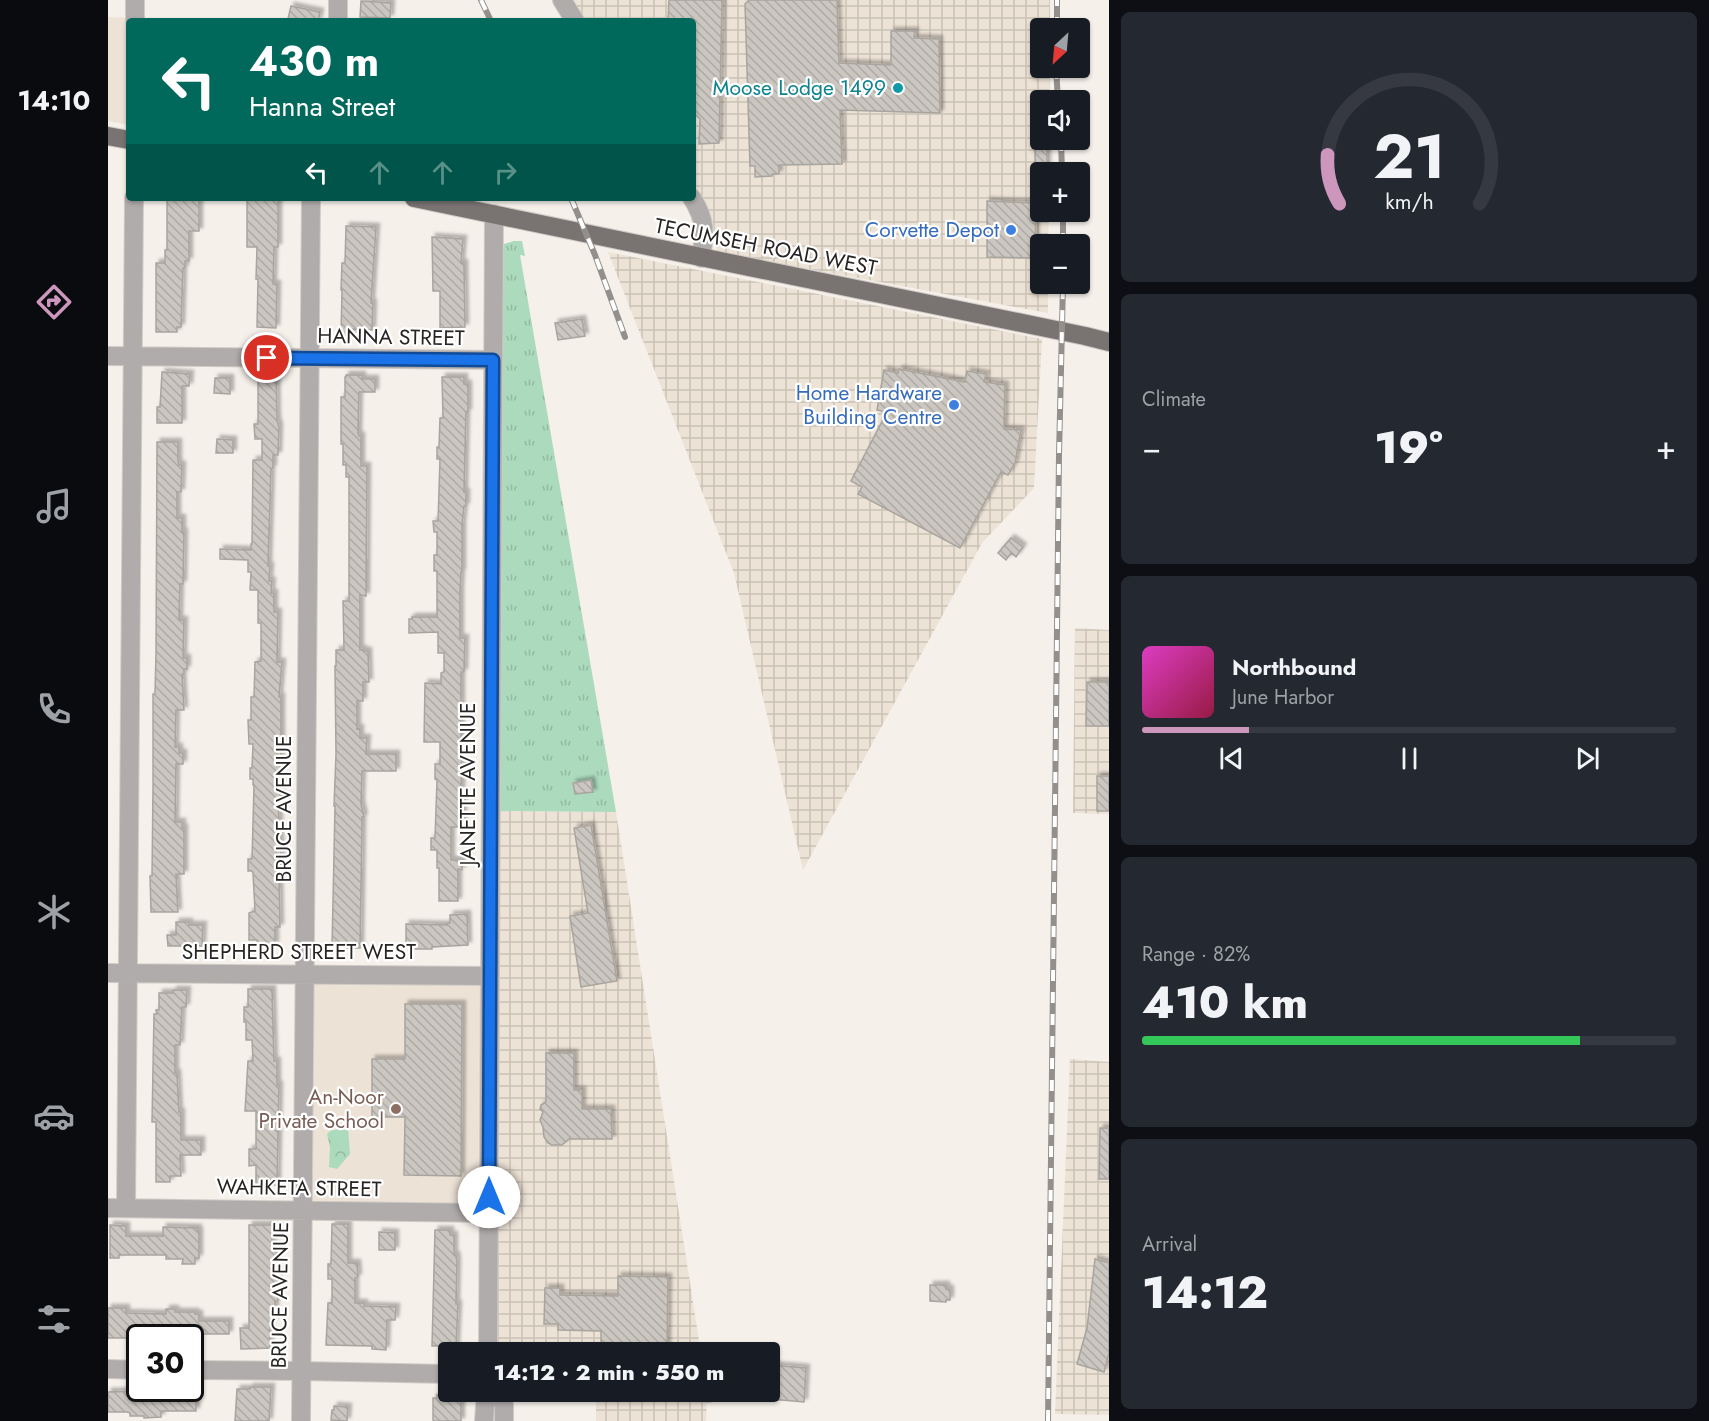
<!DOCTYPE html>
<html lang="en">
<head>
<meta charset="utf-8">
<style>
	body { margin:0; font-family:Jost,sans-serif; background:#242831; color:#f1f3f6; height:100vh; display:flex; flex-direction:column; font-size:22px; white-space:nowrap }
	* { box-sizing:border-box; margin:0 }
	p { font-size:20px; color:#9ea1a6 }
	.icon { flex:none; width:33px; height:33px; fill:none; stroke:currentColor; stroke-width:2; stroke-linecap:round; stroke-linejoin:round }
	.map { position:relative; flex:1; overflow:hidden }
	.panel { display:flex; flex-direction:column; gap:12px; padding:12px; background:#0d0f14; width:600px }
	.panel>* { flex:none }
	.top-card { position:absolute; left:18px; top:18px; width:570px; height:183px; border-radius:6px; box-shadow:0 2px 4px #0004; background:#00695c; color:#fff; overflow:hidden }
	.needle { width:39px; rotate:206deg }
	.tools { position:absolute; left:922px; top:18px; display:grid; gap:12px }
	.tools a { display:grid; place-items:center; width:60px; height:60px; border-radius:6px; background:#171b24; box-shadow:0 2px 4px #0004; font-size:30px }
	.speed { position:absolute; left:18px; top:1324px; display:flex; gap:12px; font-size:30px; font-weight:700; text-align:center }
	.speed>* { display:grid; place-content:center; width:78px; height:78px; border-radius:50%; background:#171b24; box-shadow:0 2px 4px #0004; line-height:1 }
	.speed .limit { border:3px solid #111; border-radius:9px; background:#fff; color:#111 }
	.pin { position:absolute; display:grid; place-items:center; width:51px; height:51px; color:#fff; margin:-26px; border:3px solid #fff; border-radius:50%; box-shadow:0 2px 6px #0007 }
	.me { position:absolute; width:66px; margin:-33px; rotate:0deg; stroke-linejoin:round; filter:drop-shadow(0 0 4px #0008) }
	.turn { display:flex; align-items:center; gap:21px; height:126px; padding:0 24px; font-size:27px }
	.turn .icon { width:78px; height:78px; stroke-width:2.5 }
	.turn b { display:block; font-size:42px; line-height:51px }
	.lanes { display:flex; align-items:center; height:57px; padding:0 24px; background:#0003; justify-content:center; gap:30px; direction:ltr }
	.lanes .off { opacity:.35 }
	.big { font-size:45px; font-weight:800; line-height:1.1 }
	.panel .widget { flex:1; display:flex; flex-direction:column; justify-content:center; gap:9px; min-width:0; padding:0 21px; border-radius:9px; background:#242831 }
	.panel .dial { align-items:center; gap:0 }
	.dial svg { height:156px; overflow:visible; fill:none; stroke:#363941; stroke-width:7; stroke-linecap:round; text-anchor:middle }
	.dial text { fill:#f1f3f6; stroke:none }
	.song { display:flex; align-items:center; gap:18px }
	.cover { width:72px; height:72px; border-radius:9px; background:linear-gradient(135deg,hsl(310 70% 55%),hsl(340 70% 35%)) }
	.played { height:6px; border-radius:3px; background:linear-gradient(90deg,#cd96bd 20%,#363941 20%) }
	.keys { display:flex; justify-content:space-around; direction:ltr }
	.heat { display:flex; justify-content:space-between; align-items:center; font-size:33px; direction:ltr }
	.charge { height:9px; border-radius:4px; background:linear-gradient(90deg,#34c759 82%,#363941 0) }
	.trip { position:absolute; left:330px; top:1342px; width:342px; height:60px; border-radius:6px; background:#171b24; box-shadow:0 2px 4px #0004; font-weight:800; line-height:60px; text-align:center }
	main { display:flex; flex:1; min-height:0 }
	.menu { display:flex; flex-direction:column; width:108px; justify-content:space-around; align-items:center; background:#090b0e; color:#9ea1a6 }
	.menu .icon { width:42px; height:42px }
	.menu .on { color:#cd96bd }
	.menu b { font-size:27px; color:#f1f3f6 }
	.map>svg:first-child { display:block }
	.built { fill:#ede2d6 }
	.industrial { fill:url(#industrial-grid) }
	.grass { fill:url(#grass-tufts) }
	.park { fill:url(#park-crowns) }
	.building { fill:url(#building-back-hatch); stroke:#a8a49e; stroke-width:1.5; filter:url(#shadow) }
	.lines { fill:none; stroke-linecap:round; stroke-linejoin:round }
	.minor-casing { stroke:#d0cbc6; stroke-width:20 }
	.major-casing { stroke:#d0cbc6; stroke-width:20 }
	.minor { stroke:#b0acab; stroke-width:18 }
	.major { stroke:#797372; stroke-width:18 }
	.rail-casing { stroke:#93908c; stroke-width:6 }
	.rail { stroke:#fff; stroke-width:4; stroke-dasharray:11; stroke-linecap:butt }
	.route-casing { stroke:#114b97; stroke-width:15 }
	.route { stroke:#1a73e8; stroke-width:10 }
	.culture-dot { fill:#0f9aa8; stroke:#fff; stroke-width:2 }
	.shop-dot { fill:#3f7fe0; stroke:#fff; stroke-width:2 }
	.education-dot { fill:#8d6e63; stroke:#fff; stroke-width:2 }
	.labels { text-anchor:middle; stroke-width:4.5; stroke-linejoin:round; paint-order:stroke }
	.culture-label { font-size:21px; fill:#0d838f; stroke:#fff; text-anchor:end }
	.shop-label { font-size:21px; fill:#366cbe; stroke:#fff; text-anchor:end }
	.street-label { font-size:21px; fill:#272523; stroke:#fff }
	.education-label { font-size:21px; fill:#785e54; stroke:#fff; text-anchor:end }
</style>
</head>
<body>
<main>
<nav class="menu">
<b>14:10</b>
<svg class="icon on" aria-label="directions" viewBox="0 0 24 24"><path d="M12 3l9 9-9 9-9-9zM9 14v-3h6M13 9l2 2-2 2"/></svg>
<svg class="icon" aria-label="music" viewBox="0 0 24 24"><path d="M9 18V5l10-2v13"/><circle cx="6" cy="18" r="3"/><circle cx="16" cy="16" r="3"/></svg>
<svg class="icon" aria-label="phone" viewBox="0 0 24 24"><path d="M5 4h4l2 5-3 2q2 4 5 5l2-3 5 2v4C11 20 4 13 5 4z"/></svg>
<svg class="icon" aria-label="climate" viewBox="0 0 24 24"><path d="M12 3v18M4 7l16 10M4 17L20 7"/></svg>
<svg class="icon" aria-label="car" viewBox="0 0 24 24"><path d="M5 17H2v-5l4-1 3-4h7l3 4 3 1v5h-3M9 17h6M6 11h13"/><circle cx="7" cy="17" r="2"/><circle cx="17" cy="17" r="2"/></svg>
<svg class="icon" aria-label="filters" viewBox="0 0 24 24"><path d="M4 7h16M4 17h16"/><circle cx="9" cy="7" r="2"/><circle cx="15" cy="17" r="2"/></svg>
</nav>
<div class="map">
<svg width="1001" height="1421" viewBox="0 0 1001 1421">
	<defs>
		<pattern id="industrial-grid" width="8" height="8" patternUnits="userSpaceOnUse" patternTransform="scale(1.5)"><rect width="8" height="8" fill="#ede2d6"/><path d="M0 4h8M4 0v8" fill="none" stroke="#cbc2b7"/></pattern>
		<pattern id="grass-tufts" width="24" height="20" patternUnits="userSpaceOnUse" patternTransform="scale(1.5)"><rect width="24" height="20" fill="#abdabd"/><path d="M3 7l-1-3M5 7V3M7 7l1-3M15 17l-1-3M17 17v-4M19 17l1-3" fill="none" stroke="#93bba2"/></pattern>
		<pattern id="park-crowns" width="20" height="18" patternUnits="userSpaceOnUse" patternTransform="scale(1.5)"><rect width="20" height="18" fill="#abdabd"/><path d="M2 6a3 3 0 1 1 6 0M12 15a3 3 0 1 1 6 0" fill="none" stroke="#93bba2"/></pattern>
		<pattern id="building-back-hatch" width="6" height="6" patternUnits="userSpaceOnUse" patternTransform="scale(1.5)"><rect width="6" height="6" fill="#cbc6c0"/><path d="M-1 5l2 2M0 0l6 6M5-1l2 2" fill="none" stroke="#aeaaa5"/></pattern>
		<filter id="shadow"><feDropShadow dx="3.5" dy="-3.5" stdDeviation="1.5" flood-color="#0004"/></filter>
	</defs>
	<rect width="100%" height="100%" fill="#f5f0ea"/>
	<path class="built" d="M0 17 24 18 21 21V125L0 121Z
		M203 981 375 982 373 1205H202Z"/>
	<path class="industrial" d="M464 0H942V28H933V68H942L941 100H933V140H941V172H933V212H941L940 244H933V284H940V313L609 252 604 220 585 184V21H478Z
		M500 252 934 339 926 488 874 543 695 870 626 573Z
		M967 628 1001 630V814L965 813Z
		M385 811 508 812 593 1353H386Z
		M962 1059 1001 1062V1415L947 1414Z
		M417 1392H599L598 1421H488V1394Z"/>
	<path class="grass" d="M406 241H414L417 256 412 255 508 812 385 811 394 251 396 244Z"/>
	<path class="park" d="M240 1127 242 1154 229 1169 221 1167 222 1147 219 1134 222 1131Z"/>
	<path class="building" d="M561 0H614L611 143 591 144 592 119 585 113V21H560Z
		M641 0H729L731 63 783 65V31H807L806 38 831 39 832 113 732 110 734 164 671 165V174H664V176L647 177V166H642L637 4Z
		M253 1 283 3 282 18 252 17Z
		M183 6 212 12 210 21H191L180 19Z
		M927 149H939V172H927Z
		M59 198H91V231H81V261H77V268H75L73 327H69V332H48V263H57V250H59Z
		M139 199H170V247H166L165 284H169L168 328 149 327 150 279H148L149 247H139Z
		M879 201 928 203 927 258 879 257Z
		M238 226 268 227 263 303H265L264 330 245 329 244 336H233L234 290H233L234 263H237Z
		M324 237 355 239 353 263H356L357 327 332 328V291H325Z
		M474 319 477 336 450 340 447 323Z
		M791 369 857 382 859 371 878 374 876 382 897 385 896 429 913 430 907 463 900 475 893 472 852 548 750 494 754 487 743 481 779 412 769 410 776 370 790 373Z
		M150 371 168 372 169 420 171 427 170 455H165V468L163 469 160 566H162L161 581H164L163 593H166V612H170L169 662H174L171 697H173V733L172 802H170L173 858V872L171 874 172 927H167V945H149V940H141V913L147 911 145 873 144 871H140V859H144L146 785H145V779H142V768H144L145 744H141L140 720H143V697H146L147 662 153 661V623H150V590H142L143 572H140V560L112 559V549L143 550V544H144L145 460H154V439H147L146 424H150Z
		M54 372 82 374 81 386H74V423H49V407H52Z
		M238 375H254V379H267V392H251L250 433 251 436H253V466H259L258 596 252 595V650L255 649V651H260L261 682H255V701H249V729L252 728V738H259L258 754H288V771H254V772L253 804 256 817H254V824L252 948H224L227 806H226L228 754 227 666H228V650H236L235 601H241V477H238V465H235V444H233V397H237V377H238Z
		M334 377H356V384H360V412H358L356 492H358V506H356L354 525V572H353L352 591V638H357L356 672H353V744L354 745 353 792H355V827H343V860H354V870L350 869V901H331V868H329V850H323V838H327L329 780 327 779V764H332V742H316L317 683 333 684V673L336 672V653H330V632L301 633V619H304V617H329V571H326V555H329V532H326L325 521H330L332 459H329V447H331L332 418H335Z
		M107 378H122V394L106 393Z
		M109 439 125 440V453H108Z
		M49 442H70V461L71 465H74L73 492H69V518H74V532H76L75 584H72L71 620H76L75 658H79V669H76V674H74L76 710H68L67 747H71V753H75V764H68L67 822H74V828H76V874H68L70 912H43L42 876H44L45 787V694H47L48 652Z
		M903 538 915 547 908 557 903 553 898 560 890 553Z
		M979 682H1001V726H978Z
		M989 776H1001V811H989Z
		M483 780 485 792 467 794 465 783Z
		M483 825 509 981 473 987 462 916 480 913 466 828Z
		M359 914 360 945 324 947V949H307V946H298V924L339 925V923H342V915Z
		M68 922H81V925H95L94 946H60L59 935H68Z
		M140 989H164L166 1061H169V1085H171L169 1185H148V1165L141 1166V1149H148V1111H137L140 1061H145L144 1040H138V1022H136V1007H140Z
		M65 990H79L78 1007H74L72 1045H67V1073H69L71 1112H73V1140H93V1155H72L73 1176H62V1182H48V1122H44L46 1014H49L48 1010H51V993H65Z
		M297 1004H354L353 1176 296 1175 297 1117H264V1059H297Z
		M438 1053H466V1090H474V1109H503L504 1139H461L454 1145H444L440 1143 436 1137 435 1127 432 1120 435 1112 432 1109 433 1105 438 1102Z
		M992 1128H1001V1179H991Z
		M224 1224H240V1263H249L250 1277 247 1278V1303H256V1306L288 1307 287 1320H279L278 1350 264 1349V1346L218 1345 220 1303H224V1279H220V1264H223Z
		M2 1225 18 1226V1236H55V1227L90 1228 89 1231H91V1258H87V1264H74L75 1259H58V1255H11V1258H2Z
		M141 1225H164V1245H168L170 1301H167V1321H162V1348L133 1349 132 1328H141Z
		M327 1230H342V1235H346V1255H348L349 1262 348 1304H350L348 1346H324Z
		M271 1232 287 1233V1250H271Z
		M987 1259 1001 1263V1353L996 1372 969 1364 979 1328Z
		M510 1276 560 1277 559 1348 493 1346V1331L450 1330V1324H436L437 1288H452V1295L510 1296Z
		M822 1285H838V1289H842V1300H838V1302L822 1301Z
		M0 1308H18V1313L58 1314V1309H67V1312H87V1314H91V1321H121V1334H91L90 1338H0Z
		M662 1365 698 1368 696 1402 662 1399Z
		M142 1387H163L161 1421H127L129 1389H142Z
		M36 1389H52V1396L88 1395V1411H53V1417L36 1418V1416H22V1413L19 1412H0V1392L36 1391Z
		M349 1394V1399H353V1421H325V1398H329V1395Z
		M226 1406 240 1407 239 1421 223 1420 224 1410H226Z"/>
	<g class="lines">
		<defs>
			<path id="minor" d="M454 0 467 21
				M27 21V0
				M230 21V0
				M584 198C598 220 597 233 593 258
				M0 356 385 360
				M0 973 382 976
				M0 1208 381 1213
				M18 1208 26 198
				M380 1353 386 214
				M0 1369 32 1370
				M82 1370 193 1371 340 1374
				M389 1392 396 1405V1421
				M580 1392 600 1393
				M193 1421 203 198
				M376 1421 378 1392"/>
			<path id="major" d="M0 136 21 140
				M306 198 977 336 1001 342"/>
		</defs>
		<use href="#minor" class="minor-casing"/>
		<use href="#major" class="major-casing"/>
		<use href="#minor" class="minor"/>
		<use href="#major" class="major"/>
		<defs>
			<path id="rail" d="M373 0 383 21
				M949 28V0
				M948 68 950 100
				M953 140 954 172
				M463 198 487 255 517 337
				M955 244V212
				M940 1421 951 455 955 284"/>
		</defs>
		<use href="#rail" class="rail-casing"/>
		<use href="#rail" class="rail"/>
	</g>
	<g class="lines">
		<defs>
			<path id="route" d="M159 358 385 360 381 1197"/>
		</defs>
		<use href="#route" class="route-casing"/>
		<use href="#route" class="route"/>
	</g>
	<circle class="culture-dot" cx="790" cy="88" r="6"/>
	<g class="shop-dot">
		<circle cx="903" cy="230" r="6"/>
		<circle cx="846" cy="405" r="6"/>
	</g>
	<circle class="education-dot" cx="288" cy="1109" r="6"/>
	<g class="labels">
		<g class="culture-label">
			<text x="778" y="95">Moose Lodge 1499</text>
		</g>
		<g class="shop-label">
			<text x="891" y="237">Corvette Depot</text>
			<text x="834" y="400">Home Hardware<tspan x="834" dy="24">Building Centre</tspan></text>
		</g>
		<g class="street-label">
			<text transform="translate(658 247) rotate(11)" y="7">TECUMSEH ROAD WEST</text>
			<text transform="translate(283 337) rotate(1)" y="7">HANNA STREET</text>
			<text transform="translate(360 784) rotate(-90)" y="7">JANETTE AVENUE</text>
			<text transform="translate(176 809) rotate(-90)" y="7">BRUCE AVENUE</text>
			<text x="191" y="959">SHEPHERD STREET WEST</text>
			<text transform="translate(191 1188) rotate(1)" y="7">WAHKETA STREET</text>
			<text transform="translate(172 1295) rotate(-89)" y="7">BRUCE AVENUE</text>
		</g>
		<g class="education-label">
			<text x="276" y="1104">An-Noor<tspan x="276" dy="24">Private School</tspan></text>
		</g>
	</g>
</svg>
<div class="tools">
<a><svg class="needle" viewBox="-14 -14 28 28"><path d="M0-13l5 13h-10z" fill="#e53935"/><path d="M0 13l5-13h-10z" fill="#9ea1a6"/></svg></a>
<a><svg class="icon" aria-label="sound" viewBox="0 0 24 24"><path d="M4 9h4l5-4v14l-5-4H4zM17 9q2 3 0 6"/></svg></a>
<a>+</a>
<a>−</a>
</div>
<div class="speed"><div class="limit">30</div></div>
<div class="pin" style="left:159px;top:358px;background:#d93025"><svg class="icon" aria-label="arrive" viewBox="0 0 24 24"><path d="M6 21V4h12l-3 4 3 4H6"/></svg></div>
<svg class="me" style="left:381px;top:1197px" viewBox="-20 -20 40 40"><circle r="19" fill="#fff"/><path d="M0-13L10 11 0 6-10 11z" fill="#1a73e8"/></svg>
<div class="trip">14:12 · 2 min · 550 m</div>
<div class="top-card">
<div class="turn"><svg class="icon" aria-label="left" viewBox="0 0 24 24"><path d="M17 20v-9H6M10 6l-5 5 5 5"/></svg><div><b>430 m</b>Hanna Street</div></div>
<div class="lanes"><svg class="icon" aria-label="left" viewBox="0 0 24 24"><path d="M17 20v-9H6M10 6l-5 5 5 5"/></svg><svg class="icon off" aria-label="ahead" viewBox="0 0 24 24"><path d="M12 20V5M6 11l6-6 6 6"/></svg><svg class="icon off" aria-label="ahead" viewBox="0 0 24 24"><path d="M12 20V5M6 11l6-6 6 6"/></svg><svg class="icon off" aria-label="right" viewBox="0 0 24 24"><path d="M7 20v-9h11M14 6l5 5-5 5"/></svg></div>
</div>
</div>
<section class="panel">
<div class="widget dial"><svg viewBox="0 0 100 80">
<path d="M14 69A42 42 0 1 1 86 69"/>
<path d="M14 69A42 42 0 0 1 8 44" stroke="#cd96bd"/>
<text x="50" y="56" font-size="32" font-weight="700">21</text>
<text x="50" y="72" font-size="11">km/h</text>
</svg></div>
<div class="widget"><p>Climate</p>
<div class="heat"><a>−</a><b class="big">19°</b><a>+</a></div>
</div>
<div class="widget">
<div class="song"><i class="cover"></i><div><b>Northbound</b><p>June Harbor</p></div></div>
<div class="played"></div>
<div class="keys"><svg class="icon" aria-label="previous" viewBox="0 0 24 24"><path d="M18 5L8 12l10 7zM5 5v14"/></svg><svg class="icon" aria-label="pause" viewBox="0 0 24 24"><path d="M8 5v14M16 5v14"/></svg><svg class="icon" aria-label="next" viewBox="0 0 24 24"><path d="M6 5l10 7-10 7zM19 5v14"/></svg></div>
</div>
<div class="widget"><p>Range · 82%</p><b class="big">410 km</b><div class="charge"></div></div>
<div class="widget"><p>Arrival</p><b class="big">14:12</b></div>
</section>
</main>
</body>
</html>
